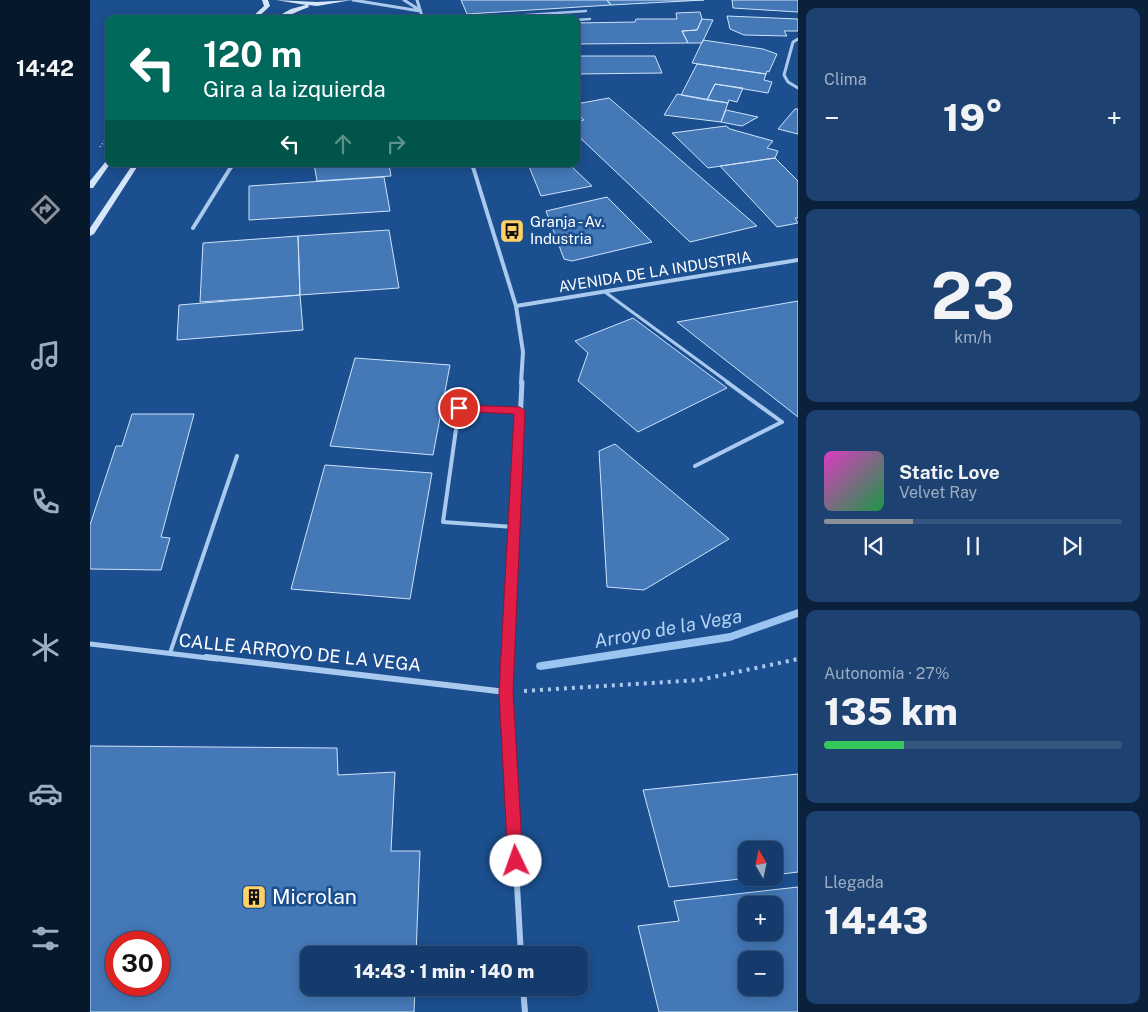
<!DOCTYPE html>
<html lang="es">
<head>
<meta charset="utf-8">
<style>
	body { margin:0; font-family:"Public Sans",sans-serif; background:#1d4271; color:#f1f3f6; height:100vh; display:flex; flex-direction:column; font-size:19px; white-space:nowrap }
	* { box-sizing:border-box; margin:0 }
	p { font-size:16px; color:#9dadc1 }
	.icon { flex:none; width:28px; height:28px; fill:none; stroke:currentColor; stroke-width:2; stroke-linecap:round; stroke-linejoin:round }
	.map { position:relative; flex:1; overflow:hidden }
	.side { display:flex; flex-direction:column; gap:8px; padding:8px; background:#0b203b; width:350px }
	.side>* { flex:none }
	.guide { position:absolute; left:15px; top:15px; width:475px; height:152px; border-radius:10px; box-shadow:0 2px 12px #0003,0 0 0 1px #33557e; background:#00695c; color:#fff; overflow:hidden }
	.needle { width:32px; rotate:351deg }
	.fabs { position:absolute; left:648px; top:841px; display:grid; gap:10px }
	.fabs a { display:grid; place-items:center; width:45px; height:45px; border-radius:10px; background:#143b6b; box-shadow:0 2px 12px #0003,0 0 0 1px #33557e; font-size:25px }
	.speed { position:absolute; left:15px; top:931px; display:flex; gap:10px; font-size:25px; font-weight:700; text-align:center }
	.speed>* { display:grid; place-content:center; width:65px; height:65px; border-radius:50%; background:#143b6b; box-shadow:0 2px 12px #0003,0 0 0 1px #33557e; line-height:1 }
	.speed .limit { border:8px solid #d22; background:#fff; color:#111 }
	.pin { position:absolute; display:grid; place-items:center; width:42px; height:42px; color:#fff; margin:-21px; border:2px solid #fff; border-radius:50%; box-shadow:0 1px 5px #0007 }
	.me { position:absolute; width:55px; margin:-28px; rotate:357deg; stroke-linejoin:round; filter:drop-shadow(0 0 4px #0008) }
	.turn { display:flex; align-items:center; gap:18px; height:105px; padding:0 15px; font-size:22px }
	.turn .icon { width:65px; height:65px; stroke-width:2.5 }
	.turn b { display:block; font-size:35px; line-height:42px }
	.lanes { display:flex; align-items:center; height:48px; padding:0 15px; background:#0003; justify-content:center; gap:25px; direction:ltr }
	.lanes .off { opacity:.35 }
	.big { font-size:38px; font-weight:800; line-height:1.1 }
	.side .widget { flex:1; display:flex; flex-direction:column; justify-content:center; gap:8px; min-width:0; padding:0 18px; border-radius:10px; background:#1d4271 }
	.side .dial { align-items:center; gap:0 }
	.dial b { font-size:65px; line-height:1 }
	.song { display:flex; align-items:center; gap:15px }
	.cover { width:60px; height:60px; border-radius:8px; background:linear-gradient(135deg,hsl(310 70% 55%),hsl(140 70% 35%)) }
	.played { height:5px; border-radius:2px; background:linear-gradient(90deg,#8c9099 30%,#33557e 30%) }
	.keys { display:flex; justify-content:space-around; direction:ltr }
	.heat { display:flex; justify-content:space-between; align-items:center; font-size:28px; direction:ltr }
	.charge { height:8px; border-radius:4px; background:linear-gradient(90deg,#34c759 27%,#33557e 0) }
	.trip { position:absolute; left:210px; top:946px; width:288px; height:50px; border-radius:10px; background:#143b6b; box-shadow:0 2px 12px #0003,0 0 0 1px #33557e; font-weight:800; line-height:50px; text-align:center }
	main { display:flex; flex:1; min-height:0 }
	.menu { display:flex; flex-direction:column; width:90px; justify-content:space-around; align-items:center; background:#08182b; color:#9dadc1 }
	.menu .icon { width:35px; height:35px }
	.menu .on { color:#8c9099 }
	.menu b { font-size:22px; color:#f1f3f6 }
	.map>svg:first-child { display:block }
	.lines { fill:none; stroke-linecap:round; stroke-linejoin:round }
	.stream { fill:#9cc4f0; fill-rule:evenodd }
	.building { fill:#4478b7; stroke:#cfe3fa; fill-rule:evenodd }
	.path-far1 { stroke:#a9c9ee; stroke-width:2; stroke-dasharray:1 2.5; stroke-linecap:butt }
	.path { stroke:#a9c9ee; stroke-width:4; stroke-dasharray:3 5; stroke-linecap:butt }
	.lane-far2 { stroke:#a9c9ee; stroke-width:2.5 }
	.lane-far1 { stroke:#a9c9ee; stroke-width:3 }
	.lane { stroke:#a9c9ee; stroke-width:4 }
	.street-far3 { stroke:#a9c9ee; stroke-width:3 }
	.street-far2 { stroke:#a9c9ee; stroke-width:4 }
	.street-far1 { stroke:#a9c9ee; stroke-width:5 }
	.street { stroke:#a9c9ee; stroke-width:6 }
	.secondary { fill:#d6e6fa; fill-rule:evenodd }
	.route { fill:#e11d48; stroke:#92132f }
	.labels { text-anchor:middle; stroke-width:5; stroke-linejoin:round; paint-order:stroke }
	.far-poi-label { font-size:15px; fill:#fff; stroke:#1b4f8f; text-anchor:start }
	.far-street-label { font-size:15px; fill:#fff; stroke:#1b4f8f }
	.street-label { font-size:18px; fill:#fff; stroke:#1b4f8f }
	.water-label { font-size:19px; font-style:italic; fill:#b5d3f5; stroke:#1b4f8f }
	.near-poi-label { font-size:21px; fill:#fff; stroke:#1b4f8f; text-anchor:start }
</style>
</head>
<body>
<main>
<nav class="menu">
<b>14:42</b>
<svg class="icon on" aria-label="directions" viewBox="0 0 24 24"><path d="M12 3l9 9-9 9-9-9zM9 14v-3h6M13 9l2 2-2 2"/></svg>
<svg class="icon" aria-label="music" viewBox="0 0 24 24"><path d="M9 18V5l10-2v13"/><circle cx="6" cy="18" r="3"/><circle cx="16" cy="16" r="3"/></svg>
<svg class="icon" aria-label="phone" viewBox="0 0 24 24"><path d="M5 4h4l2 5-3 2q2 4 5 5l2-3 5 2v4C11 20 4 13 5 4z"/></svg>
<svg class="icon" aria-label="climate" viewBox="0 0 24 24"><path d="M12 3v18M4 7l16 10M4 17L20 7"/></svg>
<svg class="icon" aria-label="car" viewBox="0 0 24 24"><path d="M5 17H2v-5l4-1 3-4h7l3 4 3 1v5h-3M9 17h6M6 11h13"/><circle cx="7" cy="17" r="2"/><circle cx="17" cy="17" r="2"/></svg>
<svg class="icon" aria-label="filters" viewBox="0 0 24 24"><path d="M4 7h16M4 17h16"/><circle cx="9" cy="7" r="2"/><circle cx="15" cy="17" r="2"/></svg>
</nav>
<div class="map">
<svg width="708" height="1012" viewBox="0 0 708 1012">
	<rect width="100%" height="100%" fill="#1b4f8f"/>
	<g class="lines">
		<path class="stream" d="M708 609V617L640 641 451 670 447 669 446 666 447 663 451 662 640 633Z"/>
	</g>
	<path class="building" d="M371 0H517L521 5 377 14Z
		M517 0H614L521 5Z
		M642 0H708V12L643 8Z
		M610 12 612 19 607 30 592 31 598 43 486 44V23L545 22 546 19H587L586 13Z
		M637 16 708 19V31H694L697 36 654 35 640 29Z
		M612 19 623 20 612 43H598L592 31 607 30Z
		M613 40 673 49 687 54 679 72 677 71 676 74 602 63Z
		M486 56H565L572 73 486 74Z
		M607 64 676 74 674 80 682 82 678 93 625 84 617 100 591 95Z
		M625 84 653 88 647 102 639 100 638 103 617 100Z
		M587 94 638 103 631 122 574 115Z
		M519 98 667 226 600 242 486 134V121L494 120 486 113V104Z
		M705 109H708V134L688 129Z
		M636 110 668 117 652 126 631 122Z
		M636 126 640 129 683 141 677 148 688 151 685 158 618 168 582 133Z
		M685 158 708 181V218H705L708 223 687 227 630 166Z
		M177 164H230L178 167Z
		M224 164H299L301 176 227 181Z
		M438 164H479L502 186 451 196Z
		M294 177 300 211 159 220V186Z
		M517 197 562 242 482 261 474 259 456 211Z
		M299 230 309 288 210 295 208 236Z
		M208 236 210 295 110 302 113 243Z
		M210 295 213 330 87 340 89 305Z
		M708 301V417L587 322Z
		M543 318 637 388 548 432 488 381 498 353 485 341Z
		M265 358 360 365 343 455 240 446Z
		M42 414H104L71 537 80 538 71 570 0 569V525L26 446H32Z
		M525 444 639 539 554 590 517 587 509 451Z
		M235 465 342 473 320 599 201 589Z
		M0 746 247 748 248 775 305 772 301 851H330L326 955H219V988H325L324 1012H0ZM26 942H69V985H26Z
		M708 774V872L684 875V850H656V878H659L579 887 553 790Z
		M708 887V1012H569L548 926 589 921 584 901ZM656 905H684V932H656ZM656 960H684V988H656Z"/>
	<g class="lines">
		<path class="path-far1" d="M10 147 19 135"/>
		<path class="path" d="M434 691 609 680 708 659"/>
		<path class="lane-far2" d="M376 19 496 11
			M486 20 500 19"/>
		<path class="lane-far1" d="M515 292 639 383"/>
		<path class="lane" d="M605 466 692 422 637 382
			M424 527 353 522 369 408 430 411
			M80 653 147 456"/>
		<path class="street-far3" d="M263 0 330 11
			M314 0 328 9
			M327 0 333 19
			M708 39 703 42 694 75 698 82 708 88
			M382 164 383 168
			M141 168 143 164"/>
		<path class="street-far2" d="M383 167 426 306 433 352 431 383
			M103 228 141 167
			M426 306 708 260"/>
		<path class="street-far1" d="M0 644 127 659
			M418 659 432 382"/>
		<path class="street" d="M116 657 416 692
			M418 657 416 692 431 955
			M433 988 435 1012"/>
		<path class="secondary" d="M172 0H178L180 6 166 19H160L174 6Z
			M186 0 227 2 262 0 227 6 218 5 219 7C207 11 195 19 183 19L201 9 216 5Z
			M19 159V164H20L3 188H0V181L17 160Z
			M43 164H49L4 234 0 236V228Z"/>
	</g>
	<path class="route" d="M369 405 430 407 435 411 423 692 433 861 431 866 426 868 420 866 418 861 409 692 424 414 365 411 363 408 365 406Z"/>
	<defs>
		<symbol id="bus-square" viewBox="-11 -11 22 22"><rect x="-9" y="-9" width="18" height="18" rx="4" fill="#ffd166" stroke="#1b4f8f"/><path d="M-5-6H5V4H4V6H2V4H-2V6H-4V4H-5ZM-3.5-4V0h7V-4ZM-3.5 1.2v1.5H-2V1.2ZM2 1.2v1.5H3.5V1.2Z" fill="#111"/></symbol>
		<symbol id="building-square" viewBox="-11 -11 22 22"><rect x="-9" y="-9" width="18" height="18" rx="4" fill="#ffd166" stroke="#1b4f8f"/><path d="M-4-6H4V6H1V3H-1V6H-4ZM-2.5-4.3h1.7v1.8h-1.7ZM.8-4.3h1.7v1.8H.8ZM-2.5-1h1.7V.8h-1.7ZM.8-1h1.7V.8H.8Z" fill="#111"/></symbol>
	</defs>
	<g fill-rule="evenodd">
		<use href="#bus-square" x="408" y="217" width="28" height="28"/>
		<use href="#building-square" x="150" y="883" width="28" height="28"/>
	</g>
	<g class="labels">
		<g class="far-poi-label">
			<text x="440" y="227">Granja - Av.<tspan x="440" dy="17">Industria</tspan></text>
		</g>
		<g class="far-street-label">
			<text transform="translate(565 272) rotate(-9)" y="5">AVENIDA DE LA INDUSTRIA</text>
		</g>
		<g class="street-label">
			<text transform="translate(210 653) rotate(6)" y="6">CALLE ARROYO DE LA VEGA</text>
		</g>
		<g class="water-label">
			<text transform="translate(578 628) rotate(-10)" y="7">Arroyo de la Vega</text>
		</g>
		<g class="near-poi-label">
			<text x="182" y="904">Microlan</text>
		</g>
	</g>
</svg>
<div class="fabs">
<a><svg class="needle" viewBox="-14 -14 28 28"><path d="M0-13l5 13h-10z" fill="#e53935"/><path d="M0 13l5-13h-10z" fill="#9dadc1"/></svg></a>
<a>+</a>
<a>−</a>
</div>
<div class="speed"><div class="limit">30</div></div>
<div class="pin" style="left:369px;top:408px;background:#d93025"><svg class="icon" aria-label="arrive" viewBox="0 0 24 24"><path d="M6 21V4h12l-3 4 3 4H6"/></svg></div>
<svg class="me" style="left:426px;top:861px" viewBox="-20 -20 40 40"><circle r="19" fill="#fff"/><path d="M0-13L10 11 0 6-10 11z" fill="#e11d48"/></svg>
<div class="trip">14:43 · 1 min · 140 m</div>
<div class="guide">
<div class="turn"><svg class="icon" aria-label="left" viewBox="0 0 24 24"><path d="M17 20v-9H6M10 6l-5 5 5 5"/></svg><div><b>120 m</b>Gira a la izquierda</div></div>
<div class="lanes"><svg class="icon" aria-label="left" viewBox="0 0 24 24"><path d="M17 20v-9H6M10 6l-5 5 5 5"/></svg><svg class="icon off" aria-label="ahead" viewBox="0 0 24 24"><path d="M12 20V5M6 11l6-6 6 6"/></svg><svg class="icon off" aria-label="right" viewBox="0 0 24 24"><path d="M7 20v-9h11M14 6l5 5-5 5"/></svg></div>
</div>
</div>
<section class="side">
<div class="widget"><p>Clima</p>
<div class="heat"><a>−</a><b class="big">19°</b><a>+</a></div>
</div>
<div class="widget dial"><b>23</b><p>km/h</p></div>
<div class="widget">
<div class="song"><i class="cover"></i><div><b>Static Love</b><p>Velvet Ray</p></div></div>
<div class="played"></div>
<div class="keys"><svg class="icon" aria-label="previous" viewBox="0 0 24 24"><path d="M18 5L8 12l10 7zM5 5v14"/></svg><svg class="icon" aria-label="pause" viewBox="0 0 24 24"><path d="M8 5v14M16 5v14"/></svg><svg class="icon" aria-label="next" viewBox="0 0 24 24"><path d="M6 5l10 7-10 7zM19 5v14"/></svg></div>
</div>
<div class="widget"><p>Autonomía · 27%</p><b class="big">135 km</b><div class="charge"></div></div>
<div class="widget"><p>Llegada</p><b class="big">14:43</b></div>
</section>
</main>
</body>
</html>
